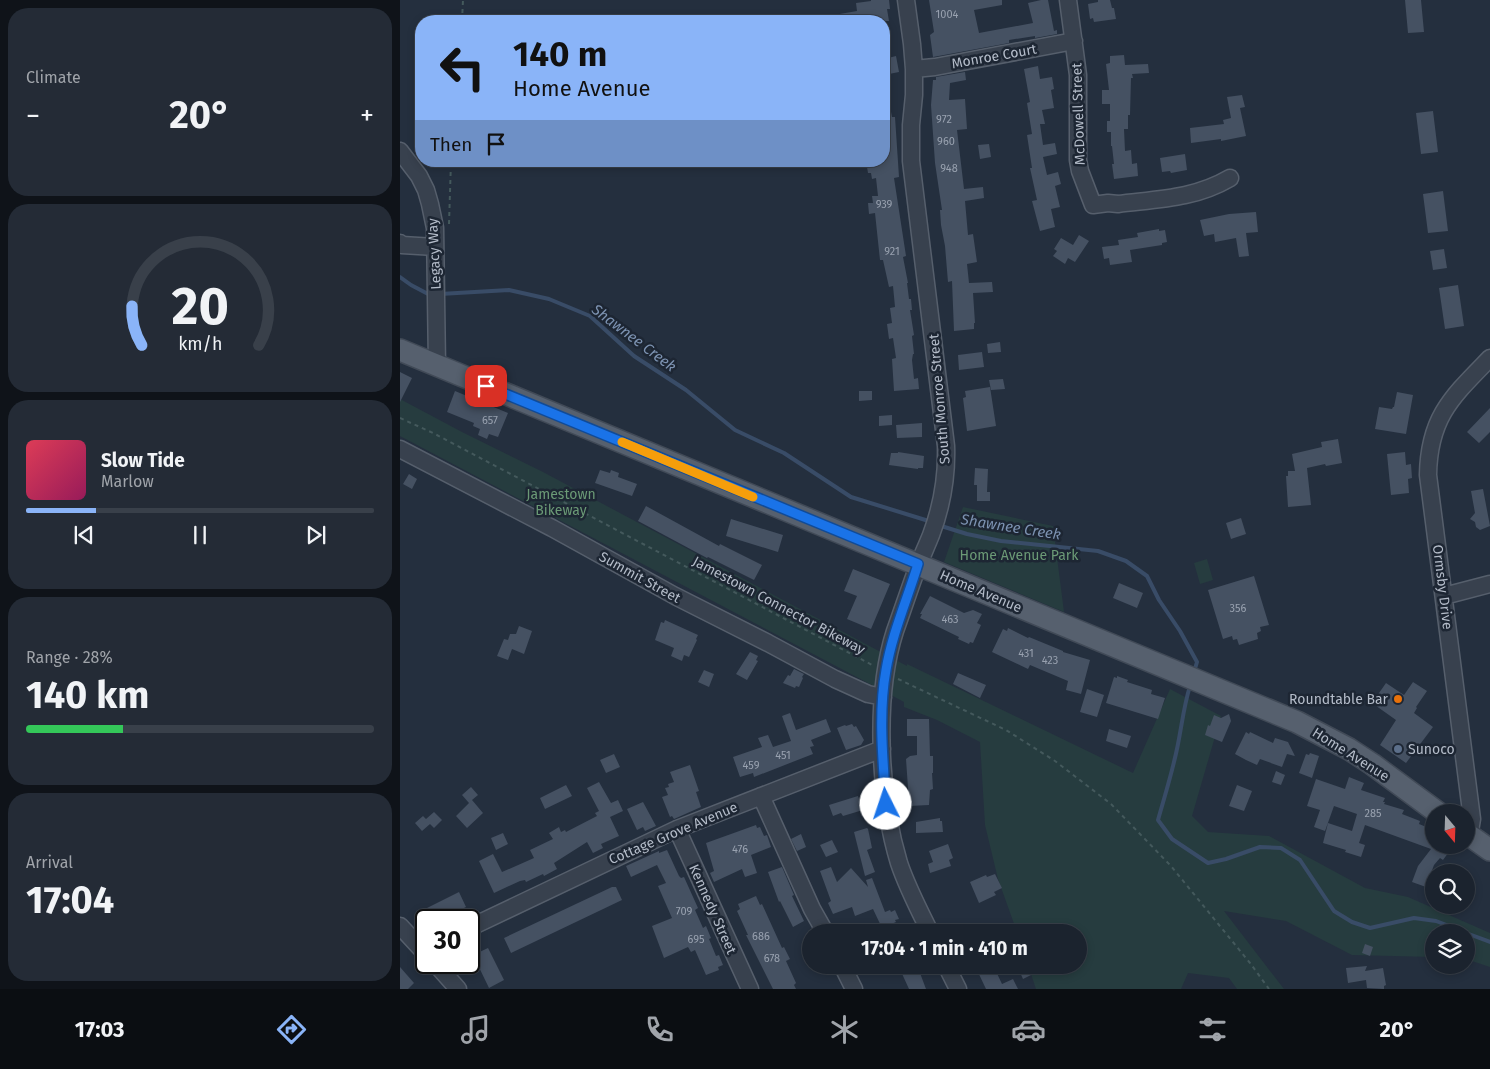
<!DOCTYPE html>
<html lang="en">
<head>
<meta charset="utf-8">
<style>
	body { margin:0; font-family:"Fira Sans",sans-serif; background:#242b36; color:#f1f3f6; height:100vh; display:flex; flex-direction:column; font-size:19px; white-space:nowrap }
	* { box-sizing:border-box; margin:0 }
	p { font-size:16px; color:#a0a4aa }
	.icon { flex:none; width:28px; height:28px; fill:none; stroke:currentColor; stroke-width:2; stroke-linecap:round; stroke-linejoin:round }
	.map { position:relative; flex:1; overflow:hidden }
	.panel { display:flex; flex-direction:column; gap:8px; padding:8px; background:#0f1319; width:400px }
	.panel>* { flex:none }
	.hud { position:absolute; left:15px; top:15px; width:475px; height:152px; border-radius:20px; box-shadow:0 2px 8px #0003,0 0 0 1px #39404a; background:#8ab4f8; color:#111; overflow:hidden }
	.needle { width:32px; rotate:161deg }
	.tools { position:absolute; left:1025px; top:804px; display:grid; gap:10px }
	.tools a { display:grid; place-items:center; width:50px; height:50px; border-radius:50%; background:#1b232e; box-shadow:0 2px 8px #0003,0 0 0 1px #39404a; font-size:25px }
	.speed { position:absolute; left:15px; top:909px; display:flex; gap:10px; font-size:25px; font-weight:700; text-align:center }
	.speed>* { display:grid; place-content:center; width:65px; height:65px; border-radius:50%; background:#1b232e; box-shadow:0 2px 8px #0003,0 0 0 1px #39404a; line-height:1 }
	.speed .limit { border:2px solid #111; border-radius:8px; background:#fff; color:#111 }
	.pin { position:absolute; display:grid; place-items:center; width:42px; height:42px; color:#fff; margin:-21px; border-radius:10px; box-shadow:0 2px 8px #0006 }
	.me { position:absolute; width:55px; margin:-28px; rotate:356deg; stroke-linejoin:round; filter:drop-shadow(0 0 4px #0008) }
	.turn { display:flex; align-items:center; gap:18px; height:105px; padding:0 15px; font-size:22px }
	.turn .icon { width:65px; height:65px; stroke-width:2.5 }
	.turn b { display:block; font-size:35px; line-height:42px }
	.then { display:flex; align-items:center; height:48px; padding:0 15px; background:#0003; gap:10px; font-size:19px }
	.big { font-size:38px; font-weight:700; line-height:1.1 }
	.panel .widget { flex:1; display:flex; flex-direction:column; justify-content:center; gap:8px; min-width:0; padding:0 18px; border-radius:20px; background:#242b36 }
	.panel .dial { align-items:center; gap:0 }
	.dial svg { height:130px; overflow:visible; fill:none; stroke:#39404a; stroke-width:7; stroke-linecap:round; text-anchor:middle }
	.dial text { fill:#f1f3f6; stroke:none }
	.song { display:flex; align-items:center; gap:15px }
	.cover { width:60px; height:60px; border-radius:8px; background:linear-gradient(135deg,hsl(350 70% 55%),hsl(330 70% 35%)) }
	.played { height:5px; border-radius:2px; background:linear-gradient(90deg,#8ab4f8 20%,#39404a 20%) }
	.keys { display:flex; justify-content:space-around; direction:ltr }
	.heat { display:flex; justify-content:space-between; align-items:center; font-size:28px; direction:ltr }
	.charge { height:8px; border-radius:4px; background:linear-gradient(90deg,#34c759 28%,#39404a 0) }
	.trip { position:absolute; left:402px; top:924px; width:285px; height:50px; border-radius:25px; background:#1b232e; box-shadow:0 2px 8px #0003,0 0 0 1px #39404a; font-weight:700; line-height:50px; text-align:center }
	.tab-bar { display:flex; height:80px; justify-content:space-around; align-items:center; background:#0b0e12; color:#a0a4aa }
	.tab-bar .icon { width:35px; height:35px }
	.tab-bar .on { color:#8ab4f8 }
	.tab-bar b { font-size:22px; color:#f1f3f6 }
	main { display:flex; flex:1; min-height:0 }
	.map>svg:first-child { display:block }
	.green { fill:#263c3f }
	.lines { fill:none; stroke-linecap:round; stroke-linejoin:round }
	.stream { stroke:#394c67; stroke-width:4 }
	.building { fill:#455162 }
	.minor-casing { stroke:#565f6c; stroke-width:19 }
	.major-casing { stroke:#414a57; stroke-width:24 }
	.path { stroke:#44595c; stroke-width:2; stroke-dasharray:4 4; stroke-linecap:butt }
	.minor { stroke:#38414e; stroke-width:16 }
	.major { stroke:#56606e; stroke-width:21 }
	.route-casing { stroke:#114b97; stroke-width:12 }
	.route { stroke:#1a73e8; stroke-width:9 }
	.slow { stroke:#f59e0b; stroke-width:9 }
	.food-dot { fill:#e8710a; stroke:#1d2633; stroke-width:2 }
	.service-dot { fill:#5c6f8a; stroke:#1d2633; stroke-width:2 }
	.labels { text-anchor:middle; stroke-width:5; stroke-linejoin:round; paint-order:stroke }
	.number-label { font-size:11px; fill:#98a1af }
	.street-label { font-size:14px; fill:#b4bcc9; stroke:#1d2633 }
	.park-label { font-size:14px; fill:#6b9a76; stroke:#1d2633 }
	.poi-label { font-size:14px; fill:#b4bcc9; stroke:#1d2633; text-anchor:end }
	.water-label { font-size:15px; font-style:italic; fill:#7c92b1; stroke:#1d2633 }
</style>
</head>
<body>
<main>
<section class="panel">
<div class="widget"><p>Climate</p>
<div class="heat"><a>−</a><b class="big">20°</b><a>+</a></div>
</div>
<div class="widget dial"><svg viewBox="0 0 100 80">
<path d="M14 69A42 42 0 1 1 86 69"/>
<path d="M14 69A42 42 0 0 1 8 45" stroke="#8ab4f8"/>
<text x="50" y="56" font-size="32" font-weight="700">20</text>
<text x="50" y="72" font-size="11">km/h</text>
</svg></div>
<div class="widget">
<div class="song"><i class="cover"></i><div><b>Slow Tide</b><p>Marlow</p></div></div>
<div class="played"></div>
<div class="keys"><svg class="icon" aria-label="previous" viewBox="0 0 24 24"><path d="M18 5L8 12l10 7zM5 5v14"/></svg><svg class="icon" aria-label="pause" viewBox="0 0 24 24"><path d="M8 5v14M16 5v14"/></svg><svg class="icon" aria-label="next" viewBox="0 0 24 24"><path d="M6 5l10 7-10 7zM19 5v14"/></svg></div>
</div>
<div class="widget"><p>Range · 28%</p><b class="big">140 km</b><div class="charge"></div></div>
<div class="widget"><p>Arrival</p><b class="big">17:04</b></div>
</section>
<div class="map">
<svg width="1090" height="989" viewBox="0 0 1090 989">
	<rect width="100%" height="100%" fill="#242f3e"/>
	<path class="green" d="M0 399 62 432 143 472 507 666V664L733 773 770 689 821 716 792 816 808 832 869 836 965 888 1008 897 1090 933V967L1066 959V932H1034V957L952 955 886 921 824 911 884 989H837L829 978 788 973 781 989H636L628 965H679V932H617L598 879 585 825 580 742 537 720 504 707V702L0 436Z
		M563 507 653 526 664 612 544 562Z
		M807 559 813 580 800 584 794 563Z"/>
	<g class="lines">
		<path class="stream" d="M0 277 11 285 30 295
			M40 294 109 290 149 299 190 316 234 356 286 390 335 430 384 453 451 497 532 522
			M538 525 567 534 601 541 698 551 726 561 747 576 759 600 780 631 797 662 794 672
			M790 686C784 705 782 724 778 744 773 770 765 795 758 820L772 839 808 863 826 859 860 847 881 848 900 860 934 911 952 922 970 928 1014 918 1036 921 1065 932
			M1066 933 1090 942"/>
	</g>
	<path class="building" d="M471 0H489L490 9H487L489 21H428V16L457 11 456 3 471 1Z
		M529 0H602V5L574 10 579 33 633 23 628 3 641 0H648L654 31 657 30V34L635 38V36L609 40V43L533 57 530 35 534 32Z
		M698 0H710L712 8H714L716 19 694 22 693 18 690 19 688 4 698 2Z
		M1005 0H1021L1024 32 1008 33Z
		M724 55 725 65 748 64 749 73 732 74 733 78H731L730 115H728V129H724L725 151 731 150 732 164 737 163 738 176 714 179 712 164H714L712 146H711V132H707V121H710V104H702V90H709L706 64 710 63V56Z
		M496 56 499 72 484 75V59Z
		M638 66 640 79 652 77 654 89 651 90 654 108 642 110 645 124H640L643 145 655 143 657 154 643 157 647 175 658 172 661 184 655 186 660 207 651 209 655 227 640 231 632 201 637 200 630 168H632L627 135 632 134 627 103 630 102 624 69Z
		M565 72 566 80 550 83 549 100 565 99 567 129 557 130 564 189 583 187 584 198 565 201 568 235 573 234 577 262 567 264 569 283 592 282 593 292 573 293 575 323H574V329L554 331 552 281 548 282 545 246 541 225 540 210H542L535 163 531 105 533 80H536V77Z
		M842 95 845 107 840 108 846 136 821 141V139L791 143 790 128 824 124 823 120 831 118 827 97Z
		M484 96H488L492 117H495L499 177 494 178 506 256 503 257 508 283H507L509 299H511L512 310H510L514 335 512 336 514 354H513L512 360 514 379 518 378 519 389 494 391 492 359 496 358 493 338 489 339 487 324 492 323 490 308 495 307 493 286 489 287 483 260H480L475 213 469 214 468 203H473L472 196H478L476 178 472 179 471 173H468L466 161H484Z
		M1033 111 1038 152 1021 154 1016 113Z
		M589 144 591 157 580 159 578 145Z
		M785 154 787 170 771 173 770 171 762 172 760 158Z
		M1043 191 1048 231 1028 233 1023 194Z
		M856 212 858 232 846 233 849 256 839 257 836 238 815 242 814 234 804 236 800 220 829 214Z
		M759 229V231L765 230 767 242 762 243V245L730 250 732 262 710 265 709 258 704 259 702 247 719 245 718 240 738 237 737 233Z
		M679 235 689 241 675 262 668 258 665 264 653 256 657 251 654 249 661 238 673 245Z
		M1044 249 1047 268 1033 270 1030 251Z
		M1058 285 1064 326 1045 329 1039 288Z
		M600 342 601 352 588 353 587 344Z
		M582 352 584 367 559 370 558 355Z
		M0 372 12 378 0 402Z
		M603 379 605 389 591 390 589 380Z
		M590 387 596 426 567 431 563 398 566 397 565 391Z
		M55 391 108 413 98 437 89 434 87 439 78 435 80 429 73 426 74 423 47 412Z
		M459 391H472V400L459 401Z
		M997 392 1013 395 1006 434 975 429 979 407 992 409 993 407H994Z
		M1090 408V432L1079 443 1067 432Z
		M492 415V425L479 426V416Z
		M522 423V437L497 438 496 425Z
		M938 439 942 463 926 466 925 464 907 468 911 505 888 507 886 476H888V471H895L892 454 922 447 921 442Z
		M498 452 524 456 523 468H518V469L489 465 491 453H498Z
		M1005 452 1006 465 1011 464 1012 478 1008 479 1009 493 991 495 987 454Z
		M575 468 588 469 587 492H590V501H577V485H574Z
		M200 470 210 473 211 470 219 473 218 477 237 484 232 496 195 483Z
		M9 474 17 479 12 489 3 484Z
		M1083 489 1090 526 1080 530 1076 527 1075 522 1070 519 1075 513 1071 491Z
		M246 506 319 546 320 544 362 565 354 580 308 557 307 558 238 521Z
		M841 518 846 534 831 539 826 523Z
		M331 519 383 535 378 552 326 536Z
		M453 569 490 584 471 629 447 619 457 596 444 591Z
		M854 576 869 625 860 627 861 631 857 633 858 639 839 645 837 639 833 640 832 636 823 639 808 590Z
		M719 583 743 593 737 608 713 598Z
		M530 596 564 613 573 610 582 614 577 623 581 625 573 643 570 642 569 644 558 639 559 637 520 618 522 614H520Z
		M265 620 298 635 296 639 297 640 289 657 284 655 282 661 271 656 274 648 255 640 261 622 264 623Z
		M119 626 132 631 124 654 112 649 108 660 97 656 104 639 108 640 110 634H116Z
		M608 628 628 638 629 637 663 651V652L690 660 681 694 666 690 668 681 630 665 628 669 592 652 603 629 607 631Z
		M350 652 358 656 356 660 358 661 347 680 336 674Z
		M394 669 404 674 402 677 403 678 399 687 396 686 395 688 383 683 388 675 390 676Z
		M304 670 314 674 309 687 298 682Z
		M558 673 586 685 580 698 553 684Z
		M717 676 728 680 727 682 752 690 751 694 765 698 758 719 706 703 714 677 717 678Z
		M1013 682 1027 691 1016 707 1017 708 1014 713 1033 727 1006 763 980 745 996 720 972 703 986 683 1004 695Z
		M687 689 704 695 697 717 680 712Z
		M390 713 396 730 426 719 431 732 411 740 414 746 410 747 413 754 354 777 353 773 340 777 333 757 362 747 358 738 368 735 373 747 391 741 382 716Z
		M829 714 831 721 822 742 805 735 808 725 810 726 814 715 821 718Z
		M507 719H529L530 756H533V773H532L533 789 530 790 529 805 509 806V803H506L505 790H508V788L506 759 510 756 517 755V736H507Z
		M452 724 454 727 456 726 464 740 461 745 446 750 437 728 445 725 446 726Z
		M709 729 731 736 727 748 706 741Z
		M846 732 849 734 850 732 873 743 875 738 888 742 895 756 887 754 882 767 860 759 857 765 846 760 835 754Z
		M910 753 919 756 912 778 899 773 906 754 909 755Z
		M214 754 220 767 206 773 200 760Z
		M290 765 299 791 296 792 301 807 274 819 272 816 270 817 262 797 268 795 265 788 269 787 268 784 274 782 270 772Z
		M876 771 885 775 881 785 872 782Z
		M949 777 964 783 961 790 985 798 983 802H985L984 804 1004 810 1002 814 1020 821 1019 824 1034 830V845H1054L1043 860 1040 858 1034 865 1026 887 1012 882 1018 866 1031 849 965 825 959 843 965 845 961 857 945 852 946 850 923 843 928 823 952 831 957 814 934 806 925 831 914 827 920 810 907 806 916 779 945 789Z
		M199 782 211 803 218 800 223 811 210 817 219 836 201 844 203 848 193 853 187 842 154 863 157 869 144 876 143 874 126 882 125 880 120 881 94 893 79 861 93 854 102 872 134 858 130 850 153 839 149 833 159 827 161 832 165 830 166 832 197 816 195 813 199 811 187 788Z
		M166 785 172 796 145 809 140 798Z
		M837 785 852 791 844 811 829 806Z
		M71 787 78 795 72 800 83 813 67 828 56 816 69 803 62 795Z
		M458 796 463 810 443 816 441 813 433 816 429 805Z
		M243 802 256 826 245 831 243 827 237 830 227 809Z
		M34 812 42 820 34 828 26 820 30 824 22 831 15 823 23 816 26 819Z
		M540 818V821H542L543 832 516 833V822Z
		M356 825 357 828 360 827 364 836 367 835 371 847 351 855 357 873 345 877 342 869 314 882 310 873 314 871 306 843Z
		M467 828 468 829 472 848 467 850 475 872 465 876 454 832Z
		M103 833 108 844 96 850 91 838Z
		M401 834 406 847 397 851 391 839Z
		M432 840 438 852 426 857 420 845Z
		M548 844 553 858 549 860 551 866 530 873 528 864 533 862 529 851Z
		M267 850 279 876 281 878 284 877 298 908 295 910 303 928 306 926 311 938 309 939 316 956 319 955 323 965 318 967 319 970 306 975 295 950 291 952 288 947 264 958 252 926 272 918 258 886 266 883 257 865 231 877 226 866 259 851V853Z
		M382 867 394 895 392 896 404 921 393 927 380 901 379 902 368 872Z
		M431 867 437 882 451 868 468 887 466 880 472 878 485 912 490 910 491 912 495 910 499 919 495 920 496 922 482 928 473 909 455 916 452 907 433 914 428 903 431 901 420 871Z
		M595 874 602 888 594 892 596 895 579 903 570 882 586 875 587 877Z
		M212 887H216L222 900 111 953 104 938Z
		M59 892 66 907 39 920H33L27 908Z
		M356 896 360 905 362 904 382 948 384 947 390 959 386 961 396 983 394 985 396 989H373L346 935H348L337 911 340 909 338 904Z
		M965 944 973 947 970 956 962 953Z
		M88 948 104 980 89 988 73 955Z
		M498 965H517L526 989H509Z
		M581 965H593L602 984 613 979 618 989H586L576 968Z
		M629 965H633L637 972 623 979 619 970Z
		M967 966 965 971 983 968 986 985 984 986V989L967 988 966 980 948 983 946 968Z
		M0 967 14 983 8 989H0Z"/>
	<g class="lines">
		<defs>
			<path id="minor" d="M506 0 512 44 514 69V95L511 125V161L546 446C547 477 542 506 531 535 527 545 522 556 518 566 510 587 503 609 495 631 474 696 479 797 499 863 507 887 519 910 530 932
				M668 0 678 75V160L680 171 693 205 708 203 718 204C758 199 794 199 830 178
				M514 69 535 67 674 41
				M0 151 19 176 26 190 30 204 35 228 37 366
				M0 243 2 245 35 247
				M0 449 152 528 275 596 368 643 435 679 468 694 483 697
				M1044 596 1090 584
				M361 796 412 909 425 932
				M277 829 350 989
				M1067 834 1070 831 1072 819 1028 475C1029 417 1052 397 1090 358
				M0 926 26 954
				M69 928 277 829 482 749
				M34 962 58 989
				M442 965 454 989
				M546 965 558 989"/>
			<path id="major" d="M0 350 897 722 949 749 972 764 1037 812
				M1066 833 1090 850"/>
		</defs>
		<use href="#minor" class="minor-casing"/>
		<use href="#major" class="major-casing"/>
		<path class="path" d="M62 21 63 0
			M49 224 51 161
			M0 418 33 433 474 666
			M498 679 606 730 655 761 711 804 771 866 850 963 869 989"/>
		<use href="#minor" class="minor"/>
		<use href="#major" class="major"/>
	</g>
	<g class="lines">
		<defs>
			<path id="route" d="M86 386 518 564C507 600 492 634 486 670 478 714 483 760 486 804"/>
		</defs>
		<use href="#route" class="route-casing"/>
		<use href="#route" class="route"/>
		<path class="slow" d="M222 442 353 497"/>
	</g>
	<circle class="food-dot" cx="998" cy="699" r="5"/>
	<circle class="service-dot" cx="998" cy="749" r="5"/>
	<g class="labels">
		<g class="number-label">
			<text x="547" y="18">1004</text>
			<text x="544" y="123">972</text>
			<text x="546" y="145">960</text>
			<text x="549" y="172">948</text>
			<text x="484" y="208">939</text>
			<text x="492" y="255">921</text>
			<text x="90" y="424">657</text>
			<text x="838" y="612">356</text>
			<text x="550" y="623">463</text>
			<text x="626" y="657">431</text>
			<text x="650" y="664">423</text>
			<text x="383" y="759">451</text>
			<text x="351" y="769">459</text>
			<text x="973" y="817">285</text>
			<text x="340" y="853">476</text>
			<text x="284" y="915">709</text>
			<text x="361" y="940">686</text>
			<text x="296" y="943">695</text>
			<text x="372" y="962">678</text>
		</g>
		<g class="street-label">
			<text transform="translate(594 56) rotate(-10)" y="5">Monroe Court</text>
			<text transform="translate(678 114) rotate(-92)" y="5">McDowell Street</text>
			<text transform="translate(34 254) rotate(-93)" y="5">Legacy Way</text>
			<text transform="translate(539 399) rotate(-95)" y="5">South Monroe Street</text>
			<text transform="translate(240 577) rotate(29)" y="5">Summit Street</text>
			<text transform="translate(1043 587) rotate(83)" y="5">Ormsby Drive</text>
			<text transform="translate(581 591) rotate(23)" y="5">Home Avenue</text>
			<text transform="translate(379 605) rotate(28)" y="5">Jamestown Connector Bikeway</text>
			<text transform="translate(951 754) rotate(32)" y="5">Home Avenue</text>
			<text transform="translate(273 833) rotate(-23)" y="5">Cottage Grove Avenue</text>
			<text transform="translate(313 909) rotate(66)" y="5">Kennedy Street</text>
		</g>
		<g class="park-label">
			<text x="161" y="499">Jamestown<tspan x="161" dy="16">Bikeway</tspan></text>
			<text x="619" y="560">Home Avenue Park</text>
		</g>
		<g class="poi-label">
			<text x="988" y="704">Roundtable Bar</text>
			<text x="1008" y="754" text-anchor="start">Sunoco</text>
		</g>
		<g class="water-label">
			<text transform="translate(234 338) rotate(37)" y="5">Shawnee Creek</text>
			<text transform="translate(611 527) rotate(9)" y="5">Shawnee Creek</text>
		</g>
	</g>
</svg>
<div class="tools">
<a><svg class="needle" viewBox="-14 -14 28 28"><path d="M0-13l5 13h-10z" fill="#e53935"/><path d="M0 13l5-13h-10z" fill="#a0a4aa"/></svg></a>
<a><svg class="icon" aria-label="search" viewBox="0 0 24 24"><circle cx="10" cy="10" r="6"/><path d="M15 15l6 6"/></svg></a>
<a><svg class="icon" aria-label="layers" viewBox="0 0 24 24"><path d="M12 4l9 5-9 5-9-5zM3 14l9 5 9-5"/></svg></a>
</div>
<div class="speed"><div class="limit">30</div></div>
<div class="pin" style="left:86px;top:386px;background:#d93025"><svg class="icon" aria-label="arrive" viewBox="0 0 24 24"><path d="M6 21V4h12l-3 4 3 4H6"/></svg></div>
<svg class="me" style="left:486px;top:804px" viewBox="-20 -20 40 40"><circle r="19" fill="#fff"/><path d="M0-13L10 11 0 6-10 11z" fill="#1a73e8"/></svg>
<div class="trip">17:04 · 1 min · 410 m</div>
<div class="hud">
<div class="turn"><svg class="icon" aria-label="left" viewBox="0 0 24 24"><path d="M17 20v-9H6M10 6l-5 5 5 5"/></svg><div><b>140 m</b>Home Avenue</div></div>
<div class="then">Then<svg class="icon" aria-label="arrive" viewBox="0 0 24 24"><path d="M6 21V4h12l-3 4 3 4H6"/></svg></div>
</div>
</div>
</main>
<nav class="tab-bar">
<b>17:03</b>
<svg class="icon on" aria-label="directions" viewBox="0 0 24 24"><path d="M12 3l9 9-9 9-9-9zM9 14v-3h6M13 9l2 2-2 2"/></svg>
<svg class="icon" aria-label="music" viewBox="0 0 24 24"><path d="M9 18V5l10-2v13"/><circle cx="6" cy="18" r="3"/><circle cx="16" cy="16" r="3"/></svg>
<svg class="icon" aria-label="phone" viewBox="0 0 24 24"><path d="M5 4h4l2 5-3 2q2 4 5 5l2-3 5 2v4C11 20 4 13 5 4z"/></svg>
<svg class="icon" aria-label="climate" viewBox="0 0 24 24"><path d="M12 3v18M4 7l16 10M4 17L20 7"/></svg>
<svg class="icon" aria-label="car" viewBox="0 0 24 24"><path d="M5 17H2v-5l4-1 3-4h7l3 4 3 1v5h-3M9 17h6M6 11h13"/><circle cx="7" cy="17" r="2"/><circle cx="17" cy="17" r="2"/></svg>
<svg class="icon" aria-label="filters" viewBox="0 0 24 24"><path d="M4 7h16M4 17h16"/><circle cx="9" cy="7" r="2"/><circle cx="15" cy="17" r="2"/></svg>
<b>20°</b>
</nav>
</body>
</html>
